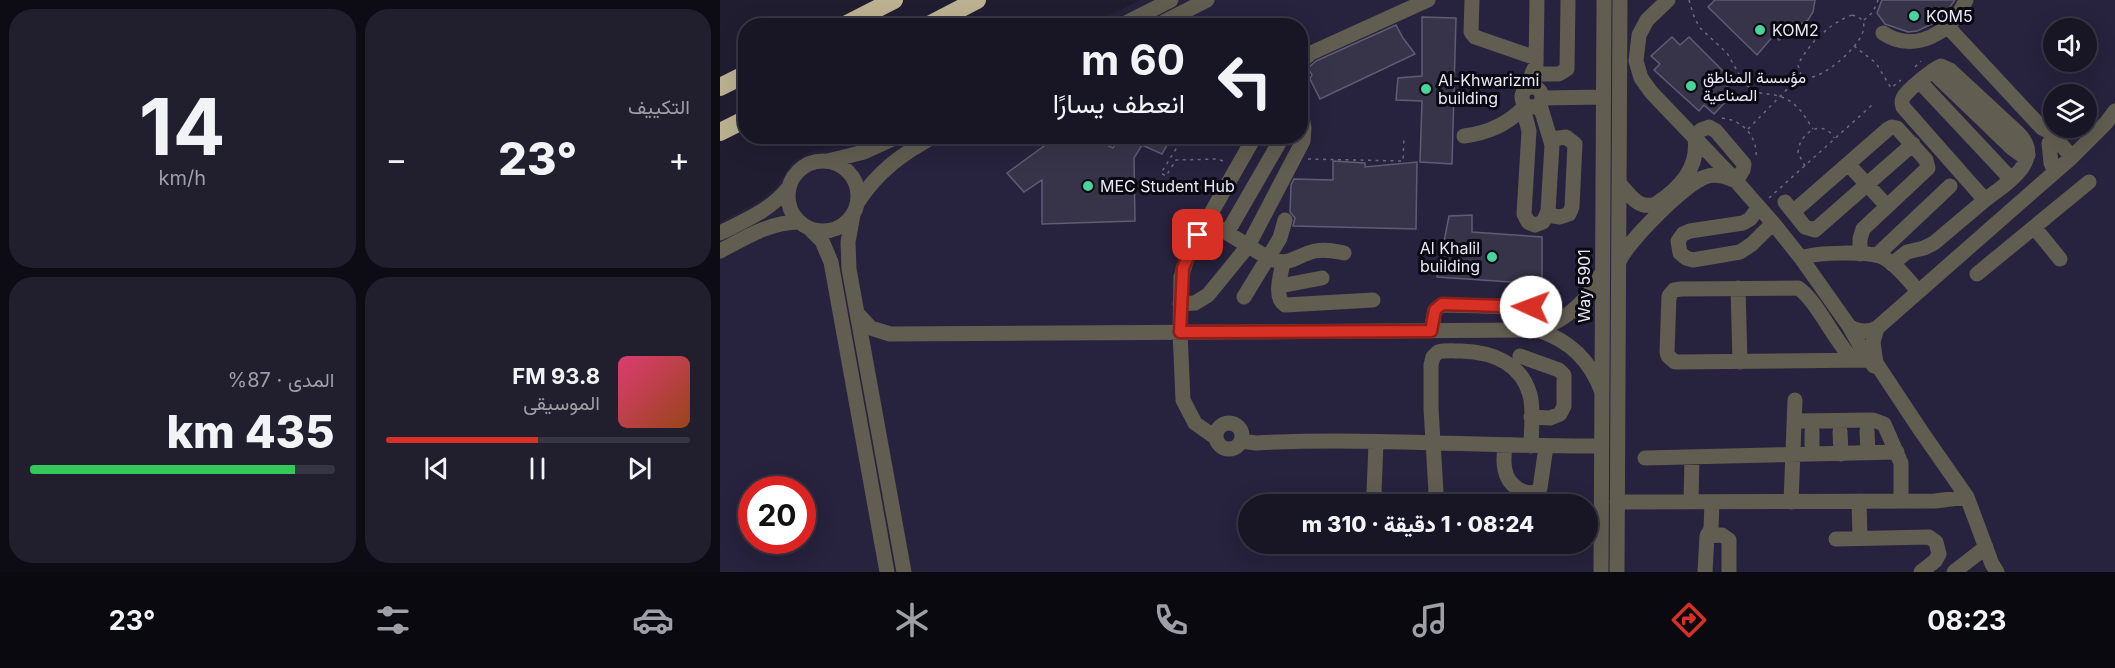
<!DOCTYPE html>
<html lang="ar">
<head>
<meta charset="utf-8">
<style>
	body { margin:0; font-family:Inter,Vazirmatn,sans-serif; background:#211f2d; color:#f1f3f6; direction:rtl; height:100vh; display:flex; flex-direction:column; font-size:22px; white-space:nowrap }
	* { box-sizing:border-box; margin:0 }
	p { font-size:20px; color:#9f9fa7 }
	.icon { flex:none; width:33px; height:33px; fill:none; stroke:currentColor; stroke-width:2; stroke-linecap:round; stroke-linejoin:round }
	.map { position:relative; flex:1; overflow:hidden; direction:ltr }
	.side { display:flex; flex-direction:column; gap:9px; padding:9px; background:#0d0c14; width:720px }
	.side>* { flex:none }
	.guide { position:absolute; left:18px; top:18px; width:570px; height:126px; border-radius:24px; box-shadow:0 6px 24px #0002,0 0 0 2px #363542; direction:rtl; background:#181625; color:#f1f3f6; overflow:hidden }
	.buttons { position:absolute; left:1323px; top:18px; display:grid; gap:12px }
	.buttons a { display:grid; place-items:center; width:54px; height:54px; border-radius:50%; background:#181625; box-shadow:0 6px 24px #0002,0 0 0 2px #363542; font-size:30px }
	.speed { position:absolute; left:18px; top:476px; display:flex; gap:12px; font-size:30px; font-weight:700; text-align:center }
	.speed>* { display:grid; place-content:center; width:78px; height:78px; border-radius:50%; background:#181625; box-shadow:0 6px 24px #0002,0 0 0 2px #363542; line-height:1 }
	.speed .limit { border:9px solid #d22; background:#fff; color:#111 }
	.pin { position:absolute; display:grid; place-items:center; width:51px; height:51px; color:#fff; margin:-26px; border-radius:12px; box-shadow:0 3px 9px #0006 }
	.me { position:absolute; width:66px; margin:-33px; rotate:272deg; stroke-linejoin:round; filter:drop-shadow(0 0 4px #0008) }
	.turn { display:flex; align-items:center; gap:21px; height:126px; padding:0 24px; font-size:27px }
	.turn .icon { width:78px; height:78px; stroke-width:2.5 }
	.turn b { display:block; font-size:42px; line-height:51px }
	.big { font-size:45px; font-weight:800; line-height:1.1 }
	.side .widget { flex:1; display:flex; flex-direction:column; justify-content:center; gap:9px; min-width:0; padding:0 21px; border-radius:24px; background:#211f2d }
	.side .dial { align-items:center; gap:0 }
	.dial b { font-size:78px; line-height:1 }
	.song { display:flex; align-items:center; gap:18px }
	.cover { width:72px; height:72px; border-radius:9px; background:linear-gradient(135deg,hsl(340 70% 55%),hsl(20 70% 35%)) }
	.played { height:6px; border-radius:3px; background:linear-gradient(90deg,#d93025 50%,#363542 50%) }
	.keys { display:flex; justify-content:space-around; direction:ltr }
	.heat { display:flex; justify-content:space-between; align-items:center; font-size:33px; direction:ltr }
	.charge { height:9px; border-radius:4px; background:linear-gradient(90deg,#34c759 87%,#363542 0) }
	.side .tiles { flex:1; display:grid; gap:9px; grid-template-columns:repeat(2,1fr) }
	.trip { position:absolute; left:518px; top:494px; width:360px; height:60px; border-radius:30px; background:#181625; box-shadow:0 6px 24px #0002,0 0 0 2px #363542; font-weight:800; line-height:60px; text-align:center; direction:rtl }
	.dock { display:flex; height:96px; justify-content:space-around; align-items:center; background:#0a090f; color:#9f9fa7 }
	.dock .icon { width:42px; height:42px }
	.dock .on { color:#d93025 }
	.dock b { font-size:27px; color:#f1f3f6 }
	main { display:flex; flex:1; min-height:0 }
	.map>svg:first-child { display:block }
	.built { fill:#27223d; fill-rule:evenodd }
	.building { fill:#37344a; stroke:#5f5c74; stroke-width:1.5 }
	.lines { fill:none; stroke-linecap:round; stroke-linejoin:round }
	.path { stroke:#6c697c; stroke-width:1.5; stroke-dasharray:3 4.5; stroke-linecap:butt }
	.minor { stroke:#615d50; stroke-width:15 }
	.highway { stroke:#bcb291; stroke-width:18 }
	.route-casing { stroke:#8d1f18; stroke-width:15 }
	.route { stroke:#d93025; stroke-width:10 }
	.poi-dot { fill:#47d49d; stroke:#0a0912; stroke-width:2 }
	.labels { text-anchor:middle; stroke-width:6; stroke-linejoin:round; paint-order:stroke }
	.poi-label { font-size:16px; fill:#eae8f7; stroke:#0a0912; text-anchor:start }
	.street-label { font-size:16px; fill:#eae8f7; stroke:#0a0912 }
</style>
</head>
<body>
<main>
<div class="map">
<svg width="1395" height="572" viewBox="0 0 1395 572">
	<rect width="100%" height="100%" fill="#201d31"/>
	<path class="built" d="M420 0H1395V572H0V222L40 201 55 188 73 162 91 151 123 147 141 142 152 137 580 136V26L370 25ZM1334 28H1366V62H1334ZM1334 94H1366V128H1334ZM32 489H82V540H32ZM528 504H867V543H528Z"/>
	<path class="building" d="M995 0H1095L1093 12 1088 20 1081 24 1074 25 1059 40 1055 34 1037 55 988 7Z
		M1162 0H1235L1224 15 1216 22 1197 31 1188 32 1165 24 1157 13Z
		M702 17 736 18 732 164 700 162 702 101 676 100 678 78 702 76Z
		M676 25 683 38 695 54 600 99 590 79 592 75 588 68 596 61Z
		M952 37 960 45 969 37 1011 79 1006 85 1014 93 994 114 984 105 979 111 934 70 940 64 931 56Z
		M333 136H367L393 148 399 136H452L442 154 422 145 414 158 415 221 322 224V180L304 192 287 173 328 143Z
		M613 161 645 163V167L697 162 696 229 573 226 575 218 570 212 571 185 574 179 613 180Z
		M752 215V232L822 237V284L717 277 729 216Z"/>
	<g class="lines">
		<path class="path" d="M969 0 973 14 979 27 1007 53 1024 83 1035 92 1060 96 1072 102 1082 112 1093 129
			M1132 15C1170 23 1106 80 1086 78L1081 75 1078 65C1088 44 1110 23 1132 15Z
			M1144 20 1153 12 1158 0
			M1088 25 1100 35
			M1134 46 1156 63 1171 88 1181 80
			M1195 67 1201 61
			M1002 118C1023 120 1038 137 1036 158
			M1028 129 1081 75
			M464 136 441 173 446 176 456 160 497 159 506 162
			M588 159 683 161 684 138
			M1085 166 1078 153C1078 134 1103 117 1114 138
			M1049 198 1152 105"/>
		<path class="minor" d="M752 0 751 32 755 37 816 58
			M948 0 927 20 919 35 916 61 921 78 931 92 1016 181 1053 223 1081 258 1129 326C1138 332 1147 333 1157 328L1352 157 1386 123 1395 111
			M400 26 451 0
			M436 26 487 0
			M1227 26 1322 128 1330 132 1352 157
			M1163 33C1194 54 1232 33 1246 0
			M580 62 591 53 708 0
			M1221 66 1230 70 1298 133C1326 161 1285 184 1265 200L1183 107C1182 103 1181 102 1183 98 1187 90 1213 69 1221 66Z
			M1212 71 1293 149 1300 154 1308 155
			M821 74H839L847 69 848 0
			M1200 82 1291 179
			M802 97a10 10 0 1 1 20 0a10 10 0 1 1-20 0Z
			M810 87 812 73 816 65 817 0
			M823 98 883 97
			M803 108 809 131 804 214 808 222 815 225 823 222 828 211 832 145 820 105
			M744 136C769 133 789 124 806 105
			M1329 143 1331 163 1335 172
			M68 196a35 35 0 1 1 70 0a35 35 0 1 1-70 0Z
			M108 161 144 152 179 136
			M1128 164 1167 206
			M138 202C158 171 183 153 215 136
			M1065 202 1085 227 1095 230 1193 144
			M1039 207 1030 219 1023 223 970 231 963 234 958 241 960 253 966 258 973 260 1020 252 1032 244 1053 223
			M828 211 833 216 840 217 849 214 852 207 855 144 846 137 832 139
			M1073 212 1168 129 1172 127 1177 128 1206 160 1208 168 1143 229 1140 239V254
			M133 215 128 242 129 269 184 572
			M486 220 548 258C570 268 576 255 595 251 605 249 614 251 624 253
			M1314 227 1340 259
			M91 230 102 241 111 262 167 572
			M0 233C26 220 51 210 69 187
			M507 233 563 136
			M0 251C25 238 50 222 79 222
			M1157 255 1230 186
			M1081 258C1096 252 1151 251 1164 258 1177 265 1188 280 1198 291
			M563 262C561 275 553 297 565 305L653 300
			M899 262C906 243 966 183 985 177 996 173 1006 177 1016 181L1023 170 1024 164 996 131 989 127 981 130 975 138C979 168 960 188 936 204 918 210 910 195 899 183
			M1172 264 1187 252 1204 248 1214 243 1265 200
			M1257 274 1369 182
			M560 286 602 278
			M1018 288 1020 362
			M524 297 560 238 565 220
			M460 304 475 303 488 295 528 246 583 141 584 128 580 107
			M137 313 151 328 170 334 818 330C850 341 870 360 882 392
			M1129 326 1146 356 1154 366
			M1157 328 1153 342 1156 363 1201 431 1247 497 1272 564 1277 572
			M818 330C847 319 867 302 881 274
			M711 331 715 310 722 305 811 307
			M800 356 839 370 844 375V406L840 414 830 418 811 417
			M1133 360C1116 343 1095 298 1078 288L961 289 954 290 949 296 947 352 948 356 955 362 1148 360
			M1075 421 1153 420 1164 424 1181 463V501
			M496 436a13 13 0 1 1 26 0a13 13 0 1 1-26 0Z
			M1120 431 1121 454
			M1147 431 1148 453
			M496 438 475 423 463 400 460 332 461 277 470 250 535 136
			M521 441 536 443C651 437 766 447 881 446
			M656 443 654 492 659 504
			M785 445C784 453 783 462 785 470 788 485 804 497 818 491L820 488 826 447
			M1092 454V431
			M925 458 1177 452
			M1139 501 1140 538
			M897 502 1215 501 1247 497
			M971 502 972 457
			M1071 502 1075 400
			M711 504 716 492 711 408V365L713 357 718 352C726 350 734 351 741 351 771 352 801 362 810 395 814 410 811 431 811 446
			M987 536 991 529 992 502
			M1116 539 1209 537 1216 542 1219 554 1215 561 1201 572
			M881 572 884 0
			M897 572 900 0
			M985 572 987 536 1002 535 1009 540V572
			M1234 572 1266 547"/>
		<path class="highway" d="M123 26 174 0
			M207 26 257 0
			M0 87 26 74
			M0 132 26 119"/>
	</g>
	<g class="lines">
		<defs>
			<path id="route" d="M478 235 463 268 460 332 711 331 715 310 722 304 811 307"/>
		</defs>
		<use href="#route" class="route-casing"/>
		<use href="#route" class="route"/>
	</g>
	<g class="poi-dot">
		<circle cx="1194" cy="16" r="6"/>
		<circle cx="1040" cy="30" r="6"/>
		<circle cx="971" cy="86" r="6"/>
		<circle cx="706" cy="89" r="6"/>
		<circle cx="368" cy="186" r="6"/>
		<circle cx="772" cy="257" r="6"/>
	</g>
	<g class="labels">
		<g class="poi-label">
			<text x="1206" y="22">KOM5</text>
			<text x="1052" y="36">KOM2</text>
			<text x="983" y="83">مؤسسة المناطق<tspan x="983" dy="18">الصناعية</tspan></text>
			<text x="718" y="86">Al-Khwarizmi<tspan x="718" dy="18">building</tspan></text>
			<text x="380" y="192">MEC Student Hub</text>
			<text x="760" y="254" text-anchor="end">Al Khalil<tspan x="760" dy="18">building</tspan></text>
		</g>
		<g class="street-label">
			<text transform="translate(864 286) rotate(-90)" y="6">Way 5901</text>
		</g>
	</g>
</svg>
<div class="buttons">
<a><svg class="icon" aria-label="sound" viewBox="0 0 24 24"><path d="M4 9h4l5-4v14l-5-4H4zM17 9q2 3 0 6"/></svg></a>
<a><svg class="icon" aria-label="layers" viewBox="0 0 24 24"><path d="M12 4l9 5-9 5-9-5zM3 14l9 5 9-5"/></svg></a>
</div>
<div class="speed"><div class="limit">20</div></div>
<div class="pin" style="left:478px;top:235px;background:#d93025"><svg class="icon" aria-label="arrive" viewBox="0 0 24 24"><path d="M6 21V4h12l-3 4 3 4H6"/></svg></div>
<svg class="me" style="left:811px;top:307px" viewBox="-20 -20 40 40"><circle r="19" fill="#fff"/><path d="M0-13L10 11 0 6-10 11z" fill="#d93025"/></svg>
<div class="trip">08:24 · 1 دقيقة · 310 m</div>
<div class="guide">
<div class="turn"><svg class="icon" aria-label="left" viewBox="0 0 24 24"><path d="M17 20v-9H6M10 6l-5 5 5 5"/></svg><div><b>60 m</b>انعطف يسارًا</div></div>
</div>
</div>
<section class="side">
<div class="tiles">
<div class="widget"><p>التكييف</p>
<div class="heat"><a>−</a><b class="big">23°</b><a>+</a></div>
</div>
<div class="widget dial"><b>14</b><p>km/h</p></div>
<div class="widget">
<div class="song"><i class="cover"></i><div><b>93.8 FM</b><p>الموسيقى</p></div></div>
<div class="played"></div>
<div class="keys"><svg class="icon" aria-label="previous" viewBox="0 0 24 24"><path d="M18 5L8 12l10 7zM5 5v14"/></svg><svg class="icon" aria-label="pause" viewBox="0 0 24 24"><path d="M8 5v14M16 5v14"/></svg><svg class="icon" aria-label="next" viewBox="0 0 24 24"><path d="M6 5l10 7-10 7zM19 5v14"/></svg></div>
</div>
<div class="widget"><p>المدى · 87%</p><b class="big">435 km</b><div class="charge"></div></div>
</div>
</section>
</main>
<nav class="dock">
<b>08:23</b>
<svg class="icon on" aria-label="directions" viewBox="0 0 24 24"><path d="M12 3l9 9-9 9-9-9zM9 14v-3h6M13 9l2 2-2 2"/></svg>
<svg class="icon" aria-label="music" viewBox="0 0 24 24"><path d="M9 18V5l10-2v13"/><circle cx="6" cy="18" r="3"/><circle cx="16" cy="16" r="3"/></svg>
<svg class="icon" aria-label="phone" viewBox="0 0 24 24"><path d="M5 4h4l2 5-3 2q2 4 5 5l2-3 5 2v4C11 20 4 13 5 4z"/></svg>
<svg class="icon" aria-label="climate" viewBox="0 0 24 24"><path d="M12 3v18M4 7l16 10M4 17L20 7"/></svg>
<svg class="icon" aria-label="car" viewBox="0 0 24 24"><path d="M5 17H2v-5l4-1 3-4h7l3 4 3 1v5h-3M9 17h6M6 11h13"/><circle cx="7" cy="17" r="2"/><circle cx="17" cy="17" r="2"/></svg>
<svg class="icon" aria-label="filters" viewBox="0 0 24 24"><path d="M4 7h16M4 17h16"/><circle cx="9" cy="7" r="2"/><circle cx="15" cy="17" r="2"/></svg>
<b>23°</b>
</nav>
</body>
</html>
